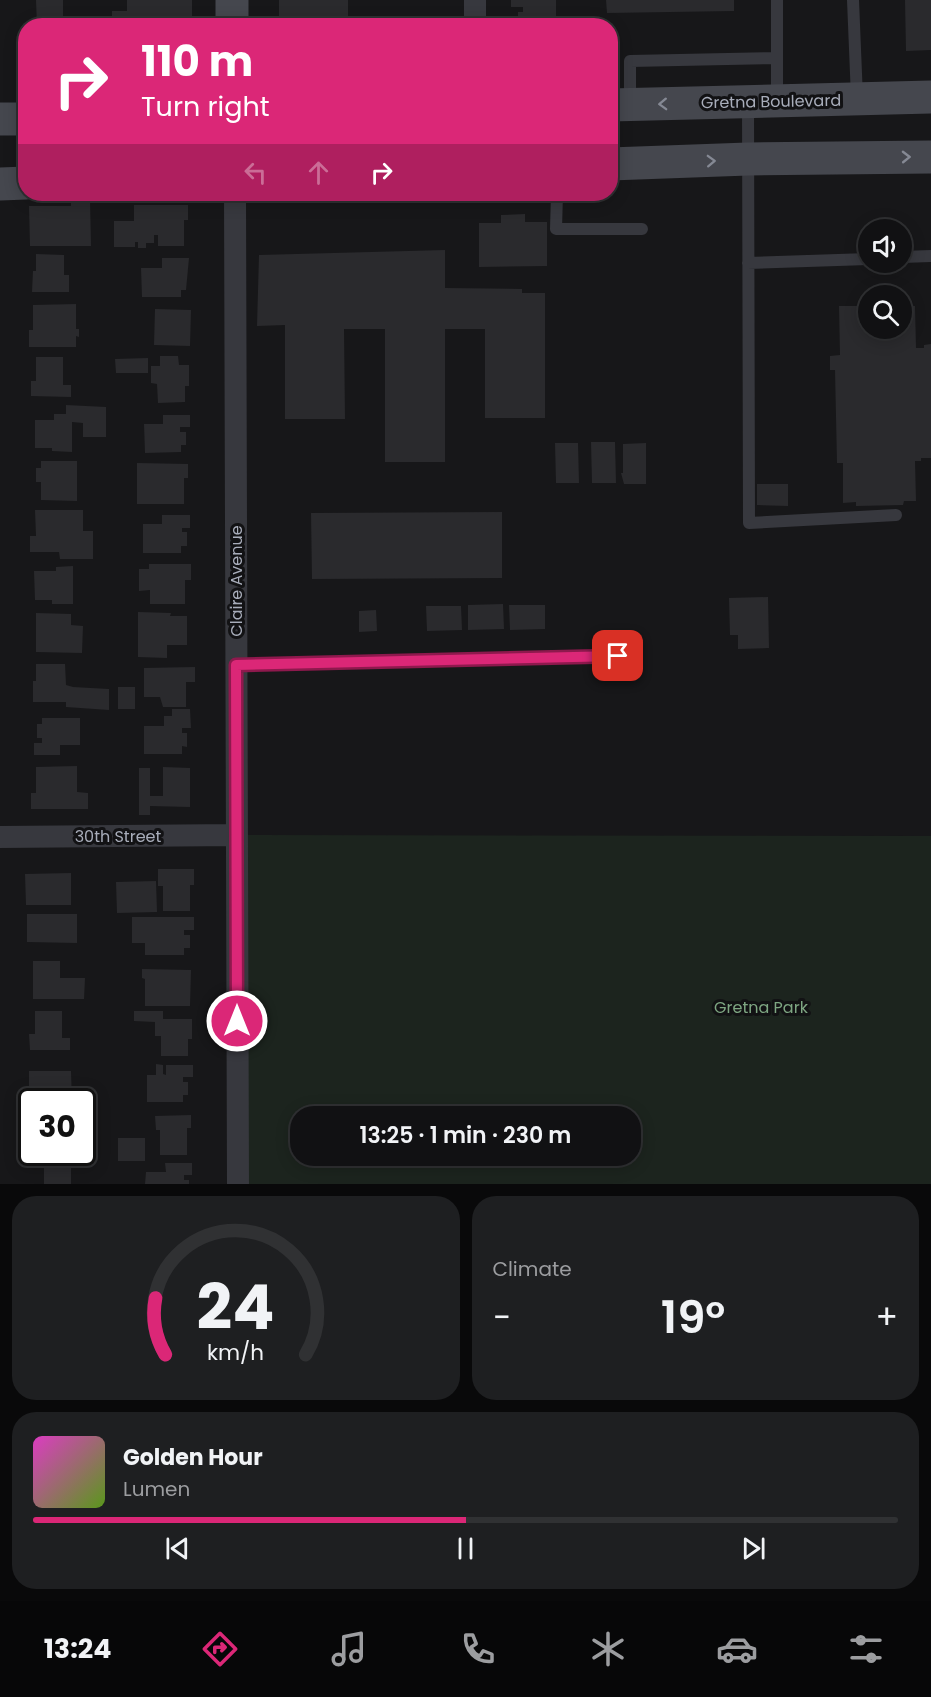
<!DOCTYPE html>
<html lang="en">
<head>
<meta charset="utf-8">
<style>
	body { margin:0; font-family:Poppins,sans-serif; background:#1e1f21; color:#f1f3f6; height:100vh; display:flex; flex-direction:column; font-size:22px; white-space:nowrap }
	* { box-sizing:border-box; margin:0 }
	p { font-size:20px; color:#9c9da0 }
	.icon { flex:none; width:33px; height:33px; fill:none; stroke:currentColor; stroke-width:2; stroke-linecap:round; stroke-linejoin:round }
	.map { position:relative; height:1184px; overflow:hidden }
	.panel { display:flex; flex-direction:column; gap:12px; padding:12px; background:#09090a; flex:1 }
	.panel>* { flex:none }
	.hud { position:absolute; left:18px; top:18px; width:600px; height:183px; border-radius:24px; box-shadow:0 3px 15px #0003,0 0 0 2px #303133; background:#db2777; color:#fff; overflow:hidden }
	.tools { position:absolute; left:858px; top:219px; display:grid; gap:12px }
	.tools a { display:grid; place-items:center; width:54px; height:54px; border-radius:50%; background:#111113; box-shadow:0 3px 15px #0003,0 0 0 2px #303133; font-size:30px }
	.speed { position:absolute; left:18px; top:1088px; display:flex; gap:12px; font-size:30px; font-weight:700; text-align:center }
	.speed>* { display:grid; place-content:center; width:78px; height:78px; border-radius:50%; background:#111113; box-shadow:0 3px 15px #0003,0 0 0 2px #303133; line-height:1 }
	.speed .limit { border:3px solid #111; border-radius:9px; background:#fff; color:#111 }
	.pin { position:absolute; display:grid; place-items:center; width:51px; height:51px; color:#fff; margin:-26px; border-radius:12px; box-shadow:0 3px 9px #0006 }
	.me { position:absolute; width:66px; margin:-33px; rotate:0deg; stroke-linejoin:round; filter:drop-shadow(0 0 4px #0008) }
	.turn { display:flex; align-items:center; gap:21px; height:126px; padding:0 24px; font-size:27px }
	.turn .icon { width:78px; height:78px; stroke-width:2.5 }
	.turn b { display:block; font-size:42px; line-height:51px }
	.lanes { display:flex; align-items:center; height:57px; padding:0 24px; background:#0003; justify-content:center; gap:30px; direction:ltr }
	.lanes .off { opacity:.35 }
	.big { font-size:45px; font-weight:600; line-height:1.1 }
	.panel .tile { flex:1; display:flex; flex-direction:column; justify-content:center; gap:9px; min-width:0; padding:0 21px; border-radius:24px; background:#1e1f21 }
	.panel .dial { align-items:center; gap:0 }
	.dial svg { height:156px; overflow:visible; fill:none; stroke:#303133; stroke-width:7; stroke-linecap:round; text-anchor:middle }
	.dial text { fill:#f1f3f6; stroke:none }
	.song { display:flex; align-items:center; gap:18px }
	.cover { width:72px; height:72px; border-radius:9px; background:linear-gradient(135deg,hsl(310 70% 55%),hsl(90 70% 35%)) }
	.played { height:6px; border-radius:3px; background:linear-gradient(90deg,#db2777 50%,#303133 50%) }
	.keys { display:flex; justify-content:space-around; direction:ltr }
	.heat { display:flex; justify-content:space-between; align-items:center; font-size:33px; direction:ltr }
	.panel .tiles { flex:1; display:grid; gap:12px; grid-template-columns:1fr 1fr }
	.tile:last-child { grid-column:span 2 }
	.trip { position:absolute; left:290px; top:1106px; width:351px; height:60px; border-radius:24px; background:#111113; box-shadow:0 3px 15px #0003,0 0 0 2px #303133; font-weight:600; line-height:60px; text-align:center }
	.menu { display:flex; height:96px; justify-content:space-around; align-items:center; background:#070708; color:#9c9da0 }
	.menu .icon { width:42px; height:42px }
	.menu .current { color:#db2777 }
	.menu b { font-size:27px; color:#f1f3f6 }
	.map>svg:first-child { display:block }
	.green { fill:#1c241e; fill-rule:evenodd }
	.building { fill:#2a2a2d }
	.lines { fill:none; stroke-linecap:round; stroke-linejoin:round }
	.lane { stroke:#37383e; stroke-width:12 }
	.street { stroke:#37383e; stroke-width:22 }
	.secondary { stroke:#45474e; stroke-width:33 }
	.oneway { stroke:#858994 }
	.route-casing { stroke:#8e194d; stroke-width:15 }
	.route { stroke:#db2777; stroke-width:10 }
	.labels { text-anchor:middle; stroke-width:6; stroke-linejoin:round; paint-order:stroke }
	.street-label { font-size:16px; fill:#a8adba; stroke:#121214 }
	.park-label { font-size:16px; fill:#7ea682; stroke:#121214 }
</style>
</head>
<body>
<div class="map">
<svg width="931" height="1184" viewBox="0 0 931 1184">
	<rect width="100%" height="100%" fill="#171719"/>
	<path class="green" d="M237 835 931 836V1184H239ZM300 1116H630V1155H300Z"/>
	<path class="building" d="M36 0H63V26H37Z
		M127 0H192V26H112V11H127Z
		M279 0H348V26H279Z
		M511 0H556V26H524V23H518V12H523V7H511Z
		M606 0H734V11L607 13Z
		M905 0H931V50L906 51Z
		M71 199H90L91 246H30L29 206H71Z
		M134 205H188V220H184V246H158V235H154V243H146V248H138V242H135V247H114V221H134Z
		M525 214V222H547V266L479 267V223H501V215Z
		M445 250V288L522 289V293H545V418H485V329H445V462H385V329H344L345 419H285V325L257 326 259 255Z
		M36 254 64 255V275H69V292H32L33 271H36Z
		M162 258H189L186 290H181V297H142L141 268H162Z
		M76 304V329H79V337L76 336V347H29V330H33V305Z
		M839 306H868V328H902V306H915L916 348H924V345L931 344V458H921V461H915L916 501H904L903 505 856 506V502L843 503V463H837L835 370H830V356L840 355Z
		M155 309 191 310 190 346 154 345Z
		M160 356H178L179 365H189V386H185V402L158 403 157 384 151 383V366H160Z
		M36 357H63V385H71V397L31 396V381H36Z
		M148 358V373H116L115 359Z
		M66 405 106 407V437H83V423L72 422V452L52 451V448H35V420H54V414H66Z
		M163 415H190V427H180V432H186V445H181V452L145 453 144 424H163Z
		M591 442H615L616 483H592Z
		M555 443H578L579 483H556Z
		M646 443V484H624L621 473H623V444Z
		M41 461H77V501L41 500V482H36V468H41Z
		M137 463 188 464V478H184V504H137Z
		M757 484H788V506L757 505Z
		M35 510H83V531H93V559H60L59 552H30V536H36Z
		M502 512V578L312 579 311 513Z
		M162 515H190V528H182V532H187V546H181V553H143V524H162Z
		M149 564H191V580H185V604H150V590L139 591V569H149Z
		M73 566V604H52V600H35L34 571H56V567Z
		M768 597 769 648 738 649V635H730L729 598Z
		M503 604 504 629 468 630V605Z
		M509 605H545V629L510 630Z
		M426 606H461L462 630 427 631Z
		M376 610 377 631 359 632V611Z
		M138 612 171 613 170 616H187V645H167V658L138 657Z
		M36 613 71 614V625L83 626 82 653 36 652Z
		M36 664H65L66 685 73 687 109 689V710L66 707V702H33V681H36Z
		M195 667V682H186V707H163L160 697H144V668Z
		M118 687H135V709H118Z
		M172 709H190L191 728H182V733H187V747L182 746V754H144V726H164V716H172Z
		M42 718H80V745H60V755H34V743H42V738H37V724H42Z
		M77 766V792L88 793V809H31V793H36V767Z
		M163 767 190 768V807L150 806V815H139V768H150V796H163Z
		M158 869H194V885H190V911H163V886H158Z
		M71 873V905H26L25 874Z
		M156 881 157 912 117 913 116 882Z
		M27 914H77V943L27 942Z
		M132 917H194V930H184V935H190V948H184V955H145V943H132Z
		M33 961H60V978H85L84 999H33Z
		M142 969 191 970 190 1006H145V979L142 978Z
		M35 1011H62V1038H70V1050H30L29 1034H35Z
		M134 1011H163V1019H192V1039H188V1056H161V1036H155V1022L134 1021Z
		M156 1064 163 1065V1074L166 1075V1065H193V1077H183V1082H188V1095H183V1102H147V1075H156Z
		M29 1071H71L72 1101 29 1099Z
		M191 1115V1128H187V1155H160V1130H156L155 1116Z
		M118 1138H145V1161H118Z
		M44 1162 71 1163V1184H44Z
		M165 1163H192V1175H184V1180H189V1184H145L146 1172H166Z"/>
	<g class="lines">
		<path class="lane" d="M777 0V99
			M853 0 857 98
			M748 103 749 523 896 515
			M630 105V61L777 58
			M557 194 556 229H642
			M902 257 931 256
			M748 263 868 259
			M236 665 617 656"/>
		<path class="street" d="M475 0V26
			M235 194 238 1184
			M0 837 237 835"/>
		<path class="secondary" d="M232 0V26
			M610 105 931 97
			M0 119H26
			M610 164 748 159 931 157
			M0 184 26 183"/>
	</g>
	<defs><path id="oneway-chevron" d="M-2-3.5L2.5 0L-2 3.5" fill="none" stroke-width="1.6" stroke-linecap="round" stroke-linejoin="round" transform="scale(1.5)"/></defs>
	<g class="oneway">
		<use href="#oneway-chevron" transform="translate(663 104) rotate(178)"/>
		<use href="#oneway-chevron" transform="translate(906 157) rotate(-1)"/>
		<use href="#oneway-chevron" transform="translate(711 161) rotate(-2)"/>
	</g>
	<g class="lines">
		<defs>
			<path id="route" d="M237 1021 236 665 618 656"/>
		</defs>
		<use href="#route" class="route-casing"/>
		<use href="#route" class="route"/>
	</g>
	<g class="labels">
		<g class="street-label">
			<text transform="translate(771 101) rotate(-1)" y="6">Gretna Boulevard</text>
			<text transform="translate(236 581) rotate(-90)" y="6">Claire Avenue</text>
			<text x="118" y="842">30th Street</text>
		</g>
		<g class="park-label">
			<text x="761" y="1013">Gretna Park</text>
		</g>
	</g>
</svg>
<div class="tools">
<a><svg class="icon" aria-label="sound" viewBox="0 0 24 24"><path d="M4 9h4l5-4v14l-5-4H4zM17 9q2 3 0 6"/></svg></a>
<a><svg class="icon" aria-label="search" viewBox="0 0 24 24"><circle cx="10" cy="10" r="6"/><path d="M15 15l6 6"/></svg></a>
</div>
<div class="speed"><div class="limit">30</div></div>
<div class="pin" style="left:618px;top:656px;background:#d93025"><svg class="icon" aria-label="arrive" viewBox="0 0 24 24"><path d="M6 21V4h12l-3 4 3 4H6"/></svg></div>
<svg class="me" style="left:237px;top:1021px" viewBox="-20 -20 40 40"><circle r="17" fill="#db2777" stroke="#fff" stroke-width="3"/><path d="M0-11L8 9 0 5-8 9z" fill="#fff"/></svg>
<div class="trip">13:25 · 1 min · 230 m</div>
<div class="hud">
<div class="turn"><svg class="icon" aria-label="right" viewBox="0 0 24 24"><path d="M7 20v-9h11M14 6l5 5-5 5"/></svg><div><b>110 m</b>Turn right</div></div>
<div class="lanes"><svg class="icon off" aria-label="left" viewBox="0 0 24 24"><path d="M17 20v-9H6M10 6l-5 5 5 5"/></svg><svg class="icon off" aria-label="ahead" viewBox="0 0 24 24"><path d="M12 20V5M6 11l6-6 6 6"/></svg><svg class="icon" aria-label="right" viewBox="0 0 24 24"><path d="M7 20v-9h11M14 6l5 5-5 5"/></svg></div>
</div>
</div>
<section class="panel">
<div class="tiles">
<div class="tile dial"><svg viewBox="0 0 100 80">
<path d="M14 69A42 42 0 1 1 86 69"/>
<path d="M14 69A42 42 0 0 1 9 40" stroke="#db2777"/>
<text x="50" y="56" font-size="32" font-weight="700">24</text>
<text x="50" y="72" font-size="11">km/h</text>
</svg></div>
<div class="tile"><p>Climate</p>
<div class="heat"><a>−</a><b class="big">19°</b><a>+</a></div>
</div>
<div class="tile">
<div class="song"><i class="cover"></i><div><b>Golden Hour</b><p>Lumen</p></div></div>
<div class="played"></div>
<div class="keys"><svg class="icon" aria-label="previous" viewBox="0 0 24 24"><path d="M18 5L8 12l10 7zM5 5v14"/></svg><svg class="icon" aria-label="pause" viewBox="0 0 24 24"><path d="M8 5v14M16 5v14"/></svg><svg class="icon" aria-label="next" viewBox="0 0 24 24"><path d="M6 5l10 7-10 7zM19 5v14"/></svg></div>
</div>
</div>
</section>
<nav class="menu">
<b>13:24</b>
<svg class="icon current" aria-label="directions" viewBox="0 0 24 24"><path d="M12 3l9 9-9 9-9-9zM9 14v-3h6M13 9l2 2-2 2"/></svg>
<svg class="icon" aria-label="music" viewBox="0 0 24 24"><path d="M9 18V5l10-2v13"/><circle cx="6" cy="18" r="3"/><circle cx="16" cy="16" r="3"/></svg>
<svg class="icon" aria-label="phone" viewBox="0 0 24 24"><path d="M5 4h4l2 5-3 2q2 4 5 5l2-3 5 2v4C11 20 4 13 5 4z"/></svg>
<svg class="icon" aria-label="climate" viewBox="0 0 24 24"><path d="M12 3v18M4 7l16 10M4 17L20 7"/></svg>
<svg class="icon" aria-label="car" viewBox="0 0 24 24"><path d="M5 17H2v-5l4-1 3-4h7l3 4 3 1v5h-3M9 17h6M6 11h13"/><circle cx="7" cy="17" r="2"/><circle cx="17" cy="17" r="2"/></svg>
<svg class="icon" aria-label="filters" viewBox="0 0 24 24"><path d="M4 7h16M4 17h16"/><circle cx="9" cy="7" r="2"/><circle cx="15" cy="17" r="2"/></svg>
</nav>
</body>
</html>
